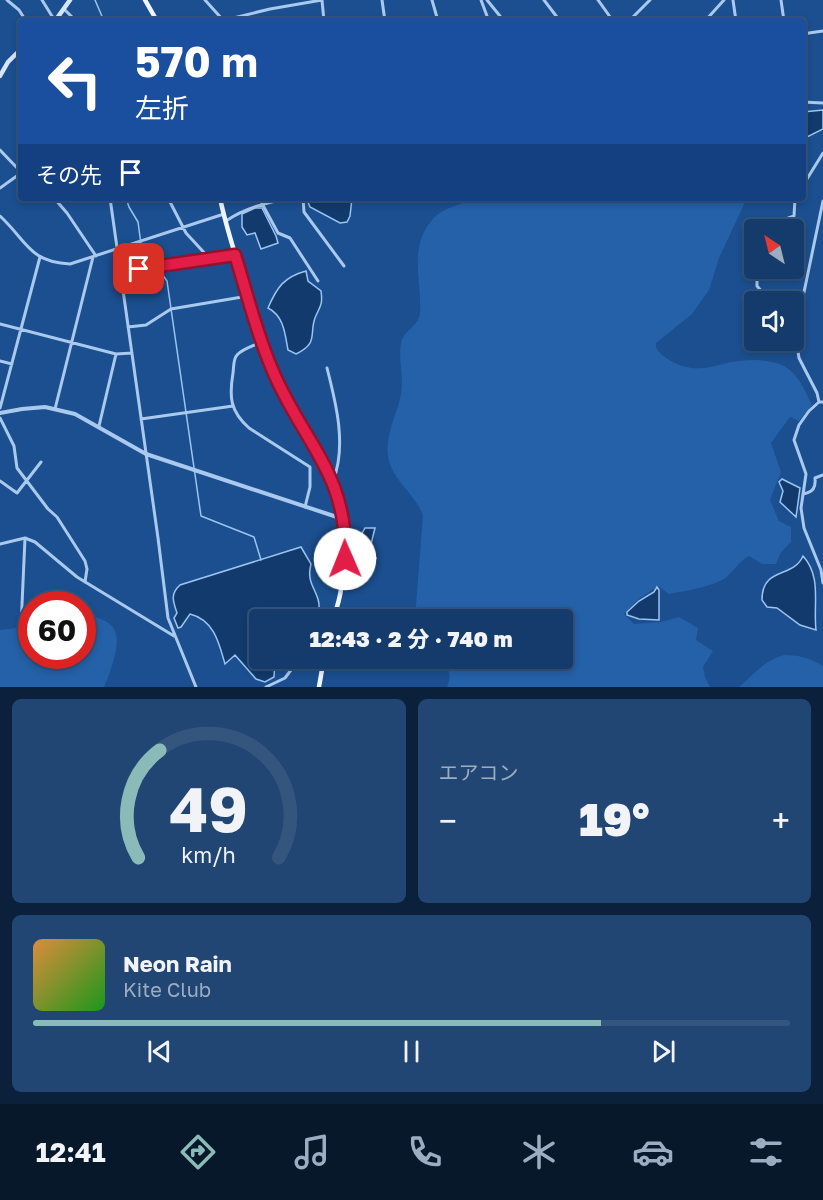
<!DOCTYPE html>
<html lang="ja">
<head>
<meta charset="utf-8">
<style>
	body { margin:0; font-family:"Golos Text","Noto Sans JP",sans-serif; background:#214673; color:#f1f3f6; height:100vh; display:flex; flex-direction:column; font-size:22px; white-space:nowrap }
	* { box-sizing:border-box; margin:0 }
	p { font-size:20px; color:#9dadc1 }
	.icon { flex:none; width:33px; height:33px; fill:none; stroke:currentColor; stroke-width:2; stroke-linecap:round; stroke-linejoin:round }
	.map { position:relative; height:687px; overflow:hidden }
	.side { display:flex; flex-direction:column; gap:12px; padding:12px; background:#0b203b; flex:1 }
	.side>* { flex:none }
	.banner { position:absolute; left:18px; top:18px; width:788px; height:183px; border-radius:6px; box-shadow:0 3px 9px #0003,0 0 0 2px #33557e; background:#1a4fa0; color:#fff; overflow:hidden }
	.needle { width:39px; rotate:325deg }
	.buttons { position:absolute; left:744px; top:219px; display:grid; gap:12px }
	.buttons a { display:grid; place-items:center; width:60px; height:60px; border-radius:6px; background:#143b6b; box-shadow:0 3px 9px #0003,0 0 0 2px #33557e; font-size:30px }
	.speed { position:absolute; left:18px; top:591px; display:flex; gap:12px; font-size:30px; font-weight:700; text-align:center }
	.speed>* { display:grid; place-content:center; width:78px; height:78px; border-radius:50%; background:#143b6b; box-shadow:0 3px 9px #0003,0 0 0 2px #33557e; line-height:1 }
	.speed .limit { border:9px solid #d22; background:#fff; color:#111 }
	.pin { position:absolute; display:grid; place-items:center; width:51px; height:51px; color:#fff; margin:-26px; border-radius:12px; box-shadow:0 3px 9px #0006 }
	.me { position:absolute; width:66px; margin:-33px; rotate:359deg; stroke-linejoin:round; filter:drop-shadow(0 0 4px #0008) }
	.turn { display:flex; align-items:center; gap:21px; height:126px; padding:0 18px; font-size:27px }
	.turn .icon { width:78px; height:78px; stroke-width:2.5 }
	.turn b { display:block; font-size:42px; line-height:51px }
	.then { display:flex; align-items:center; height:57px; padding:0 18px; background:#0003; gap:12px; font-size:22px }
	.big { font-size:45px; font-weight:800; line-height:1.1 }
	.side .card { flex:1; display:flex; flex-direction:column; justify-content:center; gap:9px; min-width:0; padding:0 21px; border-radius:9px; background:#214673 }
	.side .dial { align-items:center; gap:0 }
	.dial svg { height:156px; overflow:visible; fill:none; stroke:#33557e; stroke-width:7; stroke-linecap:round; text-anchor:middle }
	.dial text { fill:#f1f3f6; stroke:none }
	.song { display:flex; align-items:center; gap:18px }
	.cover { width:72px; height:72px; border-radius:9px; background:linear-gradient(135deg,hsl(30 70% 55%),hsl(120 70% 35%)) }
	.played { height:6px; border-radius:3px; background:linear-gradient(90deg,#8bbbb9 75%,#33557e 75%) }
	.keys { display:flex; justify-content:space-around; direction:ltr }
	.heat { display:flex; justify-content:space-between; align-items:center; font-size:33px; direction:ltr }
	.side .tiles { flex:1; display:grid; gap:12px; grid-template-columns:1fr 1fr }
	.card:last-child { grid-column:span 2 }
	.trip { position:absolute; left:249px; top:609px; width:324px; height:60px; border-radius:6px; background:#143b6b; box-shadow:0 3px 9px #0003,0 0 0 2px #33557e; font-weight:800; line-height:60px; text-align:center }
	.tabs { display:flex; height:96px; justify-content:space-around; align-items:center; background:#08182b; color:#9dadc1 }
	.tabs .icon { width:42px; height:42px }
	.tabs .on { color:#8bbbb9 }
	.tabs b { font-size:27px; color:#f1f3f6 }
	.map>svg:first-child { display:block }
	.green { fill:#2461a8 }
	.water { fill:#123a6d; stroke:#9cc4f0; stroke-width:1.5 }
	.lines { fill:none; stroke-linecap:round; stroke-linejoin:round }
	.stream { stroke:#9cc4f0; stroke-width:1.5 }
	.minor { stroke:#a9c9ee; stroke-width:3 }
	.tertiary { stroke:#a9c9ee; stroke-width:4 }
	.secondary { stroke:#d6e6fa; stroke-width:4.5 }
	.primary { stroke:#f0f6ff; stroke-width:4.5 }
	.route-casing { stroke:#92132f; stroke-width:15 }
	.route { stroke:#e11d48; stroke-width:10 }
</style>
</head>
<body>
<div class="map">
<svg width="823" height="687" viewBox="0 0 823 687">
	<rect width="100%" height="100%" fill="#1b4f8f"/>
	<path class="green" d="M477 198H747L719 258 709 290 692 314 656 343V347C660 355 666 358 673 362 691 371 705 369 723 364 733 361 745 360 755 360 791 361 798 375 812 405L799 421 790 417 771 443 781 472 770 500 779 521 791 527V542L781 552 776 564H762L749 556C737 562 732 576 720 581 705 588 685 591 669 594L658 586 639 599 624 614 634 624 661 622 679 617 698 628 696 640 713 651 703 667 705 677 710 687H447C452 676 449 668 441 659L562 658V620L416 619 415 618 423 515C415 494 391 479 388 456 385 434 397 415 401 394 404 377 398 360 401 343 403 331 419 326 420 313 422 280 408 248 432 220 441 208 463 204 477 198Z
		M83 614C109 620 122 625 115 655 112 666 109 676 104 687H0V630L31 626 32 656H82Z
		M784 655C797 655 812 658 823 666V687H739C754 675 764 660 784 655Z"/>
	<path class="water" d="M823 110V129L803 139V112Z
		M311 198H352L350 216 347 222 340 223 310 207 308 202Z
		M255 208H262L276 236 278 243 261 249 255 233 247 235 242 227V214Z
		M306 271 308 281 321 291C323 305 320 306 315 318 309 334 319 343 296 354L288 350C285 334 284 316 268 308 277 287 284 277 306 271Z
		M782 479 800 488 796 517 780 502 783 491 779 482Z
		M365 528H375L371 544 376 558 368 554 356 557 354 555 360 537Z
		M301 547 311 564C305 586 321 591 319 611L313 613 305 609 293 619 260 620V658L275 659 274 677 265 682 256 679 235 655 225 664C219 643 214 620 190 614L181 627 178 628 174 618 177 613C173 601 170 594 180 585Z
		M803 556C822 577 813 604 816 630L800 625 777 608 767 607 762 600C762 566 793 579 803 556Z
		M657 587 659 590V620L639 619 627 615V612L639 601 654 592Z"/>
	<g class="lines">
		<path class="stream" d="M95 0 104 21
			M126 198 129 207 138 222 141 244 167 281 201 516 254 537 261 560"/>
		<path class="minor" d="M7 0 19 10 26 21
			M42 0 55 21
			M205 0 223 20
			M382 0 385 21
			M432 0 438 21
			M481 0 487 16 486 21
			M487 0 504 21
			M544 0 560 21
			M598 0 613 21
			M733 0 736 21
			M781 0 784 21
			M64 9 73 18 81 19 83 21
			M221 21 270 9 322 0 324 21
			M629 21 650 0
			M705 21 724 0
			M802 34 823 31
			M802 102 823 103
			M0 150 21 172
			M802 187 823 153
			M0 188 21 173
			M54 198 67 213 96 256
			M110 198 158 538 168 618 196 687
			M168 198 186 233 210 259
			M259 198 278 233 290 238 318 281
			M303 198 304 212 344 266
			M0 216C27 241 29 262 70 264L224 214
			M226 221C245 208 266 203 289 198
			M775 230 783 220 794 216 795 198
			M762 268 757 277V286L771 302
			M121 272 235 255
			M0 324 116 354 132 353
			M794 324 798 329
			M128 327 146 325 171 309 248 296
			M262 342C255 345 242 349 237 355 233 359 234 367 233 373 229 397 230 411 249 428L310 467V487L305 507
			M0 361 12 364
			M327 368C336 403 347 446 333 481
			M819 402 817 393 799 358 797 345 803 297 823 201
			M823 402H819L809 411 799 425 794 440 806 474 801 508 804 528 821 570 823 583
			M0 408 40 257
			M55 409 93 257
			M0 418 14 446 17 468 48 509 57 517 85 561 87 569 85 582
			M141 419 233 406
			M99 426 116 354
			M0 481 17 493 41 462
			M803 494C813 492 816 488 815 478L823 475
			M0 544 25 538 35 542 77 577 174 636
			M21 627 25 538
			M266 687 285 678 300 658"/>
		<path class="tertiary" d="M0 413 22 409 45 407 75 414 146 454 343 519"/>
		<path class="secondary" d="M55 21 70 0
			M0 76 8 62 21 49"/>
		<path class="primary" d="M145 0 157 21
			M220 198C227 232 239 266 249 299 256 322 262 347 271 369 302 442 354 478 344 566 342 585 340 603 332 620
			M319 687 324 658"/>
	</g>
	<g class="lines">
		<defs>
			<path id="route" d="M139 269 235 255C247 293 256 332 272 369 301 440 349 474 345 559"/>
		</defs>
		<use href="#route" class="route-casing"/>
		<use href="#route" class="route"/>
	</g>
</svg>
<div class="buttons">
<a><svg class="needle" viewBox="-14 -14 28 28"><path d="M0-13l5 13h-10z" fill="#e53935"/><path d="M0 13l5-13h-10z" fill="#9dadc1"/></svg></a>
<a><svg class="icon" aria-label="sound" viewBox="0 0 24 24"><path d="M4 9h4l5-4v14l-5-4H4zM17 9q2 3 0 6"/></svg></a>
</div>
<div class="speed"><div class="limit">60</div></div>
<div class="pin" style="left:139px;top:269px;background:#d93025"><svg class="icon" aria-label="arrive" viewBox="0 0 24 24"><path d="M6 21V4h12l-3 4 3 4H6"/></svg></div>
<svg class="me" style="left:345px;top:559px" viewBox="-20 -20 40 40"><circle r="19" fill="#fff"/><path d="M0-13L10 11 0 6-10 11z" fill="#e11d48"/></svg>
<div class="trip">12:43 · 2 分 · 740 m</div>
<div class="banner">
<div class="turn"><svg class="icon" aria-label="left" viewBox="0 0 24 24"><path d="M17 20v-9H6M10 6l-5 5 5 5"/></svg><div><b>570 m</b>左折</div></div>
<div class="then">その先<svg class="icon" aria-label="arrive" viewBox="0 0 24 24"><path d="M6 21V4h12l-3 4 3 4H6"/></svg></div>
</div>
</div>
<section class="side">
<div class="tiles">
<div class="card dial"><svg viewBox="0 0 100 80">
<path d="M14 69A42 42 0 1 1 86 69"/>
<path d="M14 69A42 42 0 0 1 25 14" stroke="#8bbbb9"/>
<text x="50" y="56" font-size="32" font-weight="700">49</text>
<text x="50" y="72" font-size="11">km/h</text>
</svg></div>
<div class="card"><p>エアコン</p>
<div class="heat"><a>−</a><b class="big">19°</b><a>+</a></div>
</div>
<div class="card">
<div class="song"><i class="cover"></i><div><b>Neon Rain</b><p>Kite Club</p></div></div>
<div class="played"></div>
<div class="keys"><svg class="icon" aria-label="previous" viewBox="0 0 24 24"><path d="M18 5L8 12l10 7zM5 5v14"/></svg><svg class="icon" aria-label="pause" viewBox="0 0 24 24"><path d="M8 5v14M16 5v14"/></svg><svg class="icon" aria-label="next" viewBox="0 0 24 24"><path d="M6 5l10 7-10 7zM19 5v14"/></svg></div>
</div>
</div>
</section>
<nav class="tabs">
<b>12:41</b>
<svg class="icon on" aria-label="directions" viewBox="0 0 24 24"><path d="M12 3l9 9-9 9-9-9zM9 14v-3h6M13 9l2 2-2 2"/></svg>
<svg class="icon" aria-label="music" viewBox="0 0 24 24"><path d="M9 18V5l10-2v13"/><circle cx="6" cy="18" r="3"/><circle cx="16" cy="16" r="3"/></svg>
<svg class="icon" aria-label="phone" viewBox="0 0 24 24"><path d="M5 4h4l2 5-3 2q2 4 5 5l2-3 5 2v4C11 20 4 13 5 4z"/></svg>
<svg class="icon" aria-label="climate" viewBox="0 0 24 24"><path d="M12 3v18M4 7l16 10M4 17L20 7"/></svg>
<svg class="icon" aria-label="car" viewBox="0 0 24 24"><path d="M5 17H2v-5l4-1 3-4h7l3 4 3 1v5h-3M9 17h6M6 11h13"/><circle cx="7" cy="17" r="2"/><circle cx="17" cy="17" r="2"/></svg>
<svg class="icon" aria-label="filters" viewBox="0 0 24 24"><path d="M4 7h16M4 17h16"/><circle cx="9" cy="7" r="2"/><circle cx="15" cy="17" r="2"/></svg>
</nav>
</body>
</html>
